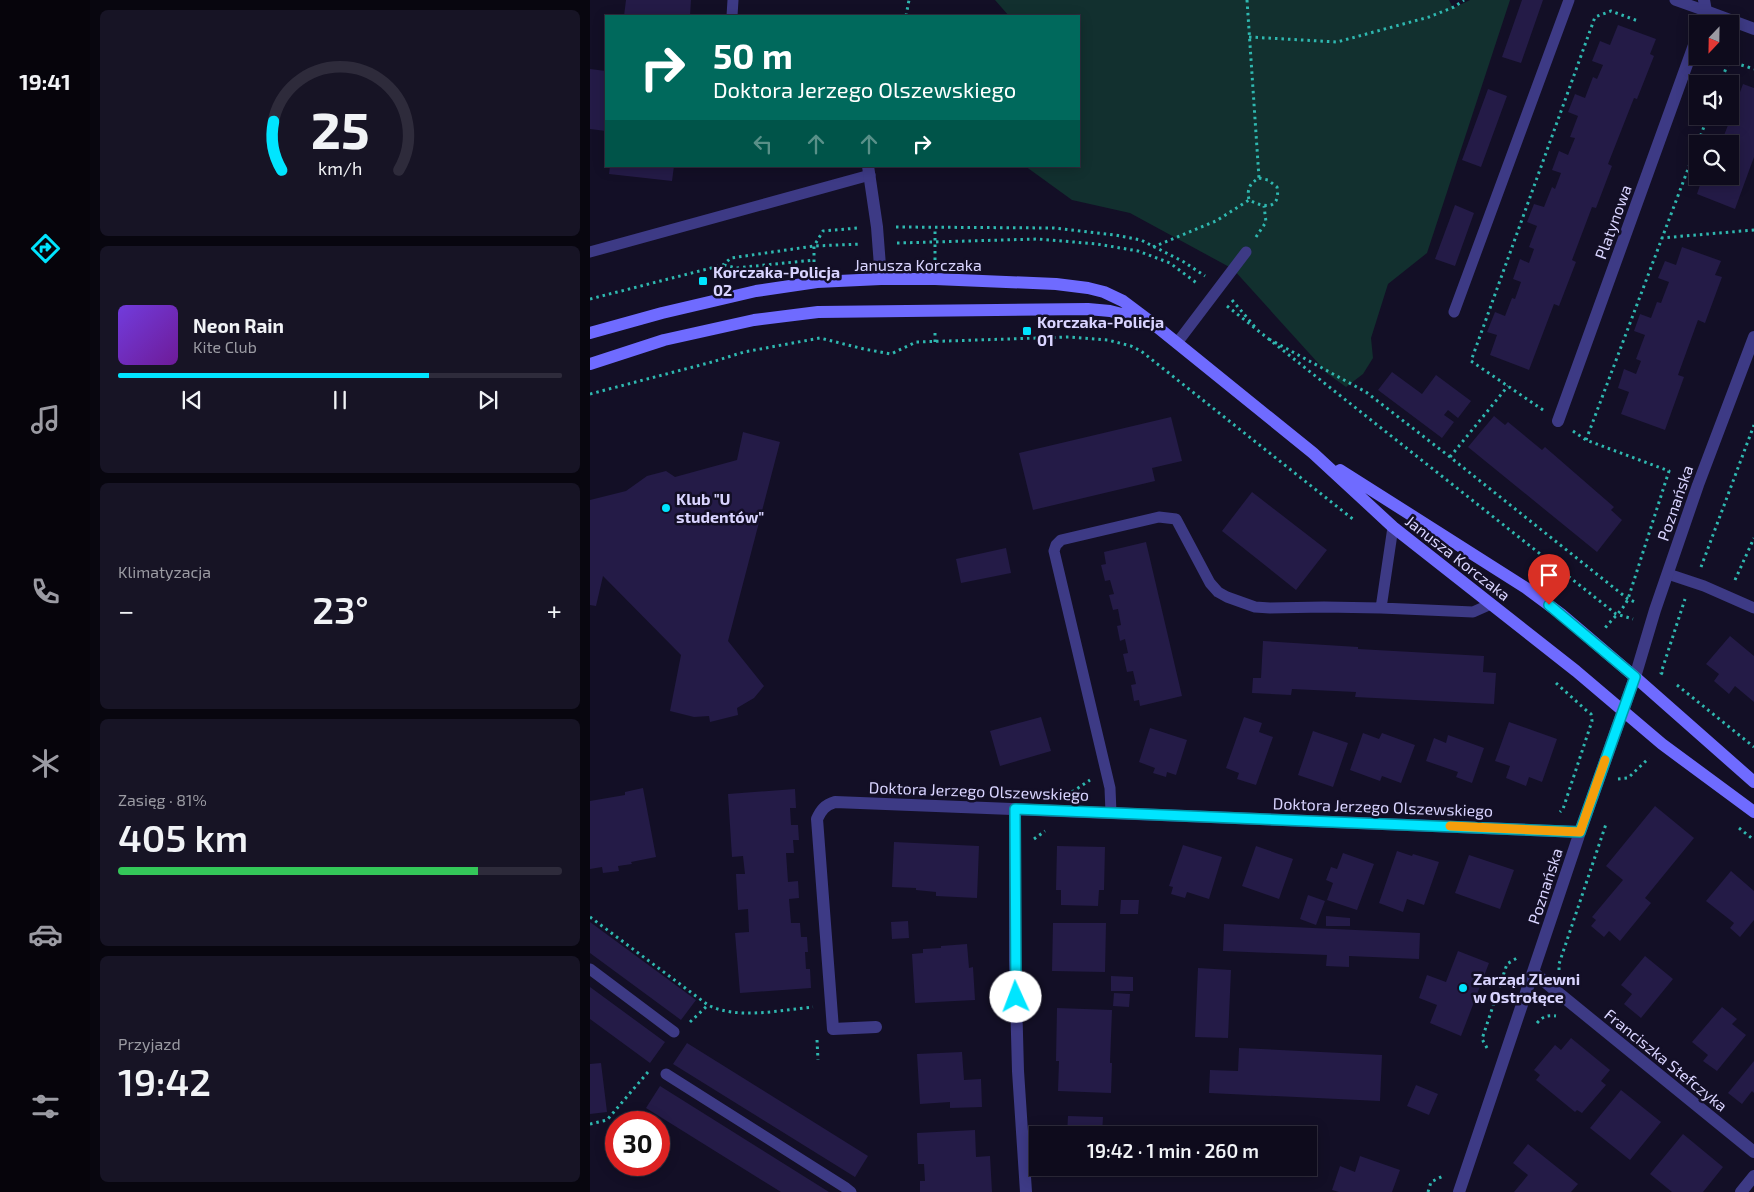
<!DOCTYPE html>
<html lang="pl">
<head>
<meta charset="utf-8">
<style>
	body { margin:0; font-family:"Exo 2",sans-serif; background:#171425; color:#f1f3f6; height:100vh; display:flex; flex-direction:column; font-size:19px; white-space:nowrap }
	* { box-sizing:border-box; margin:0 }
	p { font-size:16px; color:#9b9ba3 }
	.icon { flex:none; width:28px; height:28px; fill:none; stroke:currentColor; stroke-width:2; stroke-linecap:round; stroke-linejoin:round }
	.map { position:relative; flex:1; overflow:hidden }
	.panel { display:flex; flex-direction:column; gap:10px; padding:10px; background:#08060f; width:500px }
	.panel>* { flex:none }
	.hud { position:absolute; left:15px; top:15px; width:475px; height:152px; border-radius:0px; box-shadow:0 2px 12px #0003,0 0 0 1px #2e2b3b; background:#00695c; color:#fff; overflow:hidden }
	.needle { width:32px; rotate:202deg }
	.fabs { position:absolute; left:1099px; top:15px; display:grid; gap:10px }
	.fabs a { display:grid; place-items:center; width:50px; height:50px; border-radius:0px; background:#0e0b1c; box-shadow:0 2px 12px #0003,0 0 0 1px #2e2b3b; font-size:25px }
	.speed { position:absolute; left:15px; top:1111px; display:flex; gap:10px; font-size:25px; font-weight:700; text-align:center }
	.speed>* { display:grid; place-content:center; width:65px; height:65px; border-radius:50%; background:#0e0b1c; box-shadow:0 2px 12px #0003,0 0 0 1px #2e2b3b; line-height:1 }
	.speed .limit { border:8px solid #d22; background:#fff; color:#111 }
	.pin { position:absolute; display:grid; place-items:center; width:42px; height:42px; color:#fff; margin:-51px -21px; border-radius:50% 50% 50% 0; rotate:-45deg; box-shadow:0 0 5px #0007 }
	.pin .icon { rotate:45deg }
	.me { position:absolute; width:55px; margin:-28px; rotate:358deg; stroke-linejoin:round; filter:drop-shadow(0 0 4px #0008) }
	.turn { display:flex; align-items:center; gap:18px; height:105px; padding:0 25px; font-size:22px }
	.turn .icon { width:65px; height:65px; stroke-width:2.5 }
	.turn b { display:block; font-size:35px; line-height:42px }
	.lanes { display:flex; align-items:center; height:48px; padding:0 25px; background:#0003; justify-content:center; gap:25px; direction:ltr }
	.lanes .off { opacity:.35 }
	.big { font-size:38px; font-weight:600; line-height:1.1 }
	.panel .widget { flex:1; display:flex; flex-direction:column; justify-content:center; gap:8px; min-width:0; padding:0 18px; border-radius:8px; background:#171425 }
	.panel .dial { align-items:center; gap:0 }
	.dial svg { height:130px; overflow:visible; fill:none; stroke:#2e2b3b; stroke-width:7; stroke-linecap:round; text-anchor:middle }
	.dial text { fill:#f1f3f6; stroke:none }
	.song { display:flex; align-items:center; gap:15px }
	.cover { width:60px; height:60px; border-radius:8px; background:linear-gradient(135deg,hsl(260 70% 55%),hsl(280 70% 35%)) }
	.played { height:5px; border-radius:2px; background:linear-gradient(90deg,#00e5ff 70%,#2e2b3b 70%) }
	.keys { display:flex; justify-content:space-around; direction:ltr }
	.heat { display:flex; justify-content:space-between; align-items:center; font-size:28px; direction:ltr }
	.charge { height:8px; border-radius:4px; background:linear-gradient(90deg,#34c759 81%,#2e2b3b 0) }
	.trip { position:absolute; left:439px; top:1126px; width:288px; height:50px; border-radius:0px; background:#0e0b1c; box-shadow:0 2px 12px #0003,0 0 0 1px #2e2b3b; font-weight:600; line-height:50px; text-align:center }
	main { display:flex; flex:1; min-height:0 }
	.menu { display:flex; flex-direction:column; width:90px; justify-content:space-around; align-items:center; background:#06040b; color:#9b9ba3 }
	.menu .icon { width:35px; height:35px }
	.menu .selected { color:#00e5ff }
	.menu b { font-size:22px; color:#f1f3f6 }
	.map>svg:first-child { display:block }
	.green { fill:#12302f }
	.building { fill:#241b47 }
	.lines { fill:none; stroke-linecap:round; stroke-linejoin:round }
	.path { stroke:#2fb8b0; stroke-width:3; stroke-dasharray:2.5 4; stroke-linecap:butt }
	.lane { stroke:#3d3a85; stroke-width:11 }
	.street { stroke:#3d3a85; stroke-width:12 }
	.secondary { stroke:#6f6bff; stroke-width:12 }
	.route-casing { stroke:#0095a6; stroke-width:12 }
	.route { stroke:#00e5ff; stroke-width:9 }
	.slow { stroke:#f59e0b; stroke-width:9 }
	.poi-dot { fill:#00e5ff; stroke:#130f26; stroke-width:2 }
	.labels { text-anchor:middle; stroke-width:5; stroke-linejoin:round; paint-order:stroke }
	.street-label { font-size:16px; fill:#d9d4ff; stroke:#130f26 }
	.poi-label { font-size:16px; font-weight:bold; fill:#d9d4ff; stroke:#130f26; text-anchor:start }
</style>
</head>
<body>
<main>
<nav class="menu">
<b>19:41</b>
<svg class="icon selected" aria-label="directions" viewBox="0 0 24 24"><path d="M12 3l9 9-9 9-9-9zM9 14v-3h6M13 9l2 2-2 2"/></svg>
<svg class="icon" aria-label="music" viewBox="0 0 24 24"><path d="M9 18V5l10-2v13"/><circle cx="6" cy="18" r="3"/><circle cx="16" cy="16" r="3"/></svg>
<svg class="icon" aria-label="phone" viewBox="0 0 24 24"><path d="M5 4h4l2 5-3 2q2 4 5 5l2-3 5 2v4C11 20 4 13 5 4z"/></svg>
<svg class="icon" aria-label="climate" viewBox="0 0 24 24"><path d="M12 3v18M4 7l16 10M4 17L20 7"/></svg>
<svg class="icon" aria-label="car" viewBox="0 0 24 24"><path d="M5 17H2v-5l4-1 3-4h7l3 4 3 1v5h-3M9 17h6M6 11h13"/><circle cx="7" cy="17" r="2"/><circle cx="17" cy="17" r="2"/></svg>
<svg class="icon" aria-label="filters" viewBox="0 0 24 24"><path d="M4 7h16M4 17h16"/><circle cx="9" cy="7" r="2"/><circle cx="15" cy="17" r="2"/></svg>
</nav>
<section class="panel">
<div class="widget dial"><svg viewBox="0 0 100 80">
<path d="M14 69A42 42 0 1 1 86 69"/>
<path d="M14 69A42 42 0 0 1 9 39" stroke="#00e5ff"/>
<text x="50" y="56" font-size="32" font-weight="700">25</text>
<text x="50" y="72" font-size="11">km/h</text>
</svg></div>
<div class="widget">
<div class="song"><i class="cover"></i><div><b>Neon Rain</b><p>Kite Club</p></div></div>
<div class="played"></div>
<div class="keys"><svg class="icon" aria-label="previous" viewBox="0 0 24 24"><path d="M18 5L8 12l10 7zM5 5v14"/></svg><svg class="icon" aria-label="pause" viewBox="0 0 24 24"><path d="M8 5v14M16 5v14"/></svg><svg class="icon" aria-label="next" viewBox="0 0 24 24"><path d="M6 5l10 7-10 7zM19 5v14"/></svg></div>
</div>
<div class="widget"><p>Klimatyzacja</p>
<div class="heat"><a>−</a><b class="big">23°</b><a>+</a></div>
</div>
<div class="widget"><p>Zasięg · 81%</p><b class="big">405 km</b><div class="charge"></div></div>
<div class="widget"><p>Przyjazd</p><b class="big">19:42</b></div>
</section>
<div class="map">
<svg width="1164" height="1192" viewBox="0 0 1164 1192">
	<rect width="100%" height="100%" fill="#130f26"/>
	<path class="green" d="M405 0H859L863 8 880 0H920L837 253 798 284 781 338 783 358 773 374 756 387 738 374 643 269 540 213 482 200 435 166H489V16H419Z"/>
	<path class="building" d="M36 0H101L100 16H34Z
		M932 0H953L931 63 912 57Z
		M1028 25 1066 39 1060 54 1064 56 1047 99 1044 98 1018 164 1022 166 1006 208 1002 207 982 260 986 262 969 306 964 304 939 370 900 355 907 335 897 332 905 312 915 316 922 298 925 299 931 282 923 279 930 259 939 263 944 249 939 247 947 226 937 222 944 204 954 207 962 187 965 189 971 173 962 170 969 151 978 155 985 138 980 137 988 116 978 112 985 94 995 98 1003 77 1007 79 1013 65 1002 61 1010 41 1020 45Z
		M0 69 16 71V131L0 129Z
		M1153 84 1164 88V157L1145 209 1107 194 1113 176H1140V144H1126L1129 136 1133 138 1140 120 1131 116H1140V101L1146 103Z
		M898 89 917 96 891 167 872 160Z
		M20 166H84L82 181 19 174Z
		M865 205 884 213 865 266 845 259Z
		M1092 247 1131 261 1125 275 1132 277 1115 323 1108 320 1088 375 1094 377 1075 430 1031 414 1039 392 1028 388 1034 369 1046 374 1051 361 1046 359 1055 335 1044 331 1050 314 1061 318 1067 302 1071 303 1079 282 1068 278 1075 261 1086 265Z
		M802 372 832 394 846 375 881 401 868 418 858 410 854 415 864 422 852 438 788 390Z
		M904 416 915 425 918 422 952 450 955 447 1024 507 1021 510 1032 520 1007 552 878 447Z
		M581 417 592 461 562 468 565 481 443 510 429 453Z
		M153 432 190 442 138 641 174 686 164 698 147 708 148 715 120 722 119 716 104 717 80 711 91 655 13 576 6 606 0 605V500L36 491 57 476 76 471 85 477 147 460Z
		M662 492 737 550 706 590 632 531Z
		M556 542 592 696 550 706 549 700 544 701 541 685 546 684 543 671 537 672 533 654 538 653 535 639 530 641 527 626 531 625 528 609 523 610 519 595 524 594 520 580 515 581 511 565 516 564 514 552Z
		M416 548 421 573 371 583 366 559Z
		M1140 636 1164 656V702L1145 686 1139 694 1124 681 1129 674 1116 664Z
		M673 641 768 647V649L894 656 893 672 906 673 904 704 765 697 766 692 702 689 701 695 662 693 663 678H671Z
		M451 717 461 751 410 766 400 731Z
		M654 717 672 723 669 732 683 737 666 785 647 779 649 773 636 768Z
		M919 722 967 739 952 782 939 777 936 786 916 778 920 766 905 761Z
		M560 728 597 740 586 775 577 772 576 777 563 773 565 768 549 762Z
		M723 731 758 743 743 787 708 775Z
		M773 733 789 739 792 733 825 745 811 783 792 776 790 781 760 770Z
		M858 735 894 748 882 783 866 777 868 772 836 761 844 738 856 743Z
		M53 788 66 857 41 862 42 864 28 866 29 871 13 873 12 867 0 869V801L35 795V792Z
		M205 789 206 808H200L201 825H208L209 840H203L204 853H196L198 882 208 881 209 898 199 899 201 923H210L211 937H217L218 952H215L216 969H220L221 988 150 993 145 933 159 932 158 909 148 910 146 874H155L153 856 142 857 138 794Z
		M1065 806 1104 838 1055 898 1061 903 1030 941 1019 931 1014 937 1001 926 1006 920 1002 917 1033 880 1016 866Z
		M304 842 389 846 387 898 346 896V892L326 890V888L302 887Z
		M593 845 632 857 619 899 597 892 595 898 581 894 583 887 579 886Z
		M467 846 515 847 514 890H509L508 906 471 905V890H466Z
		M666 846 703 859 689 899 652 886Z
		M807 851 822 856 823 854 849 862 834 905 817 899 813 912 789 903Z
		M753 853 784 864 767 910 737 900 743 883 736 880 741 867 747 869Z
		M879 855 924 870 910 909 865 893Z
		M1141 871 1164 891V920L1150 937 1140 928 1144 923 1116 901Z
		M718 895 735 901 726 925 710 919Z
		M531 900H549L548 914H530Z
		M736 916 760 918V926H736Z
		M318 921 319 938 302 939 301 922Z
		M0 922 106 1000 91 1020 0 953Z
		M463 923H516L515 972 462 971Z
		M634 924 830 933 829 959 759 956V967L736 966 737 955 633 951Z
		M377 944 379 968 383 967 385 1000 325 1003 322 954 333 953V949L351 948V946Z
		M868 951 899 963 871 1036 840 1023 847 1005 829 998 837 975 856 982Z
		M1055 956 1083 979 1051 1018 1034 1004 1042 994 1031 985Z
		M608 968 641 970 638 1038 605 1037Z
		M521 976 543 977V991H521Z
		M0 987 75 1042 60 1063 0 1019Z
		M524 993 540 994 539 1007 523 1006Z
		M1132 1007 1147 1019 1142 1024 1156 1035 1127 1071 1113 1061 1118 1055 1102 1042Z
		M467 1008 522 1010 520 1063H522L521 1093 468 1091 469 1061H466Z
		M981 1038 1020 1070 1011 1081 1016 1085 992 1113 987 1110 985 1112 946 1080 950 1075 944 1070 965 1045 971 1050Z
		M97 1043 278 1156 265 1177 83 1064Z
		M649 1048 792 1055 790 1101 619 1093 620 1070 648 1071Z
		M372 1052 374 1080 391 1079 392 1107 360 1108V1102L330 1104 327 1054Z
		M1164 1061V1093L1162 1091 1152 1104 1138 1093Z
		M11 1063 17 1112 0 1114V1064Z
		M826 1085 848 1094 839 1115 817 1106Z
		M70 1086 239 1192H191L56 1108Z
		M1031 1090 1071 1122 1040 1160 1000 1128Z
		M478 1116 513 1117 512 1135H477Z
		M385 1130 386 1157 400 1156 402 1192H330V1181H335L334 1164H328L327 1133Z
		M1093 1134 1133 1167 1113 1192H1082L1060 1174Z
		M938 1144 988 1184 981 1192H924L938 1175 923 1163Z
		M770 1156 810 1170 802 1192H749L742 1190 750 1166 765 1172Z"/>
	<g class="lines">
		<path class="path" d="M657 0 669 178
			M316 16 319 0
			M659 37 747 42 839 17 864 7 874 0
			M1139 61 1164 69
			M1130 84 1146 42
			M669 178 678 180 687 187C691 210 674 208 659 200 657 189 659 184 669 178Z
			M306 227 464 228 525 235 551 240 594 262 615 276
			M666 237 676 222 674 206
			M1071 238 1164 230
			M307 243 448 239 507 244 548 251 580 263 608 284
			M563 247 626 221 659 200
			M345 260V228
			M224 262V246L233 231 268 228
			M134 265 146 268 224 260
			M0 299 133 265 141 258 224 246 271 244
			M642 300 665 327
			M637 306 1026 614 1043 619
			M679 339 776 392 860 457 1038 599 1047 603
			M345 342V329
			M0 394 122 362 154 352 230 338 274 349 301 354 326 342 479 337 518 340 541 346 551 351 764 520
			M953 410 881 361 1005 17 1021 11 1048 21
			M983 431 996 440 1079 471 1038 599C1033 610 1023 618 1015 628
			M996 440 1118 116
			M860 457 918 386
			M1111 567 1164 425
			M1145 580 1164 538
			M1073 674 1071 673 1095 599
			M966 683 997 711 1001 714 1002 721 973 809 970 812
			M1087 685 1164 747
			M1028 779 1038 778 1059 758
			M482 792 500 780
			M1149 828 1164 840
			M444 839 455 831
			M0 917 118 1005C147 1020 191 1010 223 1007
			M969 970V964L1016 824
			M100 1022 118 1005
			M947 1023C953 1016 958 1015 966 1016
			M227 1040 228 1060
			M897 1048 892 1039 917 964 927 958
			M0 1124 17 1120 58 1072
			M838 1192 841 1182 853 1176"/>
		<path class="lane" d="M1085 0 1116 11
			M142 16 143 0
			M0 252 280 175
			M864 312 979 0
			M587 343 656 252
			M1078 574 1114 586 1164 608
			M791 608 803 527
			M521 813 520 788 464 551 466 545 471 540 569 517 586 519 620 583 628 592 637 597 665 607 680 608 734 607 791 608 883 612 901 604
			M0 969 84 1032
			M76 1074 256 1188 261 1192"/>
		<path class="street" d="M1116 11 1164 29
			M1111 24 1116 11 1114 0
			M278 166 287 227 291 279
			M968 421 1108 34
			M425 809V960L428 1071 436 1192
			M944 973 1164 1152
			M286 1027 243 1029 227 819C231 810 235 805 245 802L990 832
			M869 1192 990 832 1045 677 1065 610 1108 485 1164 337
			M1151 1192 1164 1176"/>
		<path class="secondary" d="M0 333 72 313 166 291 227 282 291 279H345L466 284 498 288 514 292 533 301 561 322 723 453 803 527 986 671 1072 744 1164 812
			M0 364 74 340 164 320 228 312 498 309 520 311 555 320
			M750 470 936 588 971 614 1045 677 1164 782"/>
	</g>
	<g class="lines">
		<defs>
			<path id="route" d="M426 997 425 809 990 832 1045 677 959 605"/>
		</defs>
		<use href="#route" class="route-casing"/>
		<use href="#route" class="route"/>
		<path class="slow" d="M860 826 990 832 1015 760"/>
	</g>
	<g class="poi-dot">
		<rect x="108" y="276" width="10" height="10" rx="2.5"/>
		<rect x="432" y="326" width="10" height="10" rx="2.5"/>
		<circle cx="76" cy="508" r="5"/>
		<circle cx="873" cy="988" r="5"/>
	</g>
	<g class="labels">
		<g class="street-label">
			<text transform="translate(1023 222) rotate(-70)" y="6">Platynowa</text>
			<text x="328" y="271">Janusza Korczaka</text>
			<text transform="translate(1085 503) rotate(-71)" y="6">Poznańska</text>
			<text transform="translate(868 558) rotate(38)" y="6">Janusza Korczaka</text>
			<text transform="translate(389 791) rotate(2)" y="6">Doktora Jerzego Olszewskiego</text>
			<text transform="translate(793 807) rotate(2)" y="6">Doktora Jerzego Olszewskiego</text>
			<text transform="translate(955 886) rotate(-72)" y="6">Poznańska</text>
			<text transform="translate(1076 1060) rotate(39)" y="6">Franciszka Stefczyka</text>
		</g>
		<g class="poi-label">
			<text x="123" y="278">Korczaka-Policja<tspan x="123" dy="18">02</tspan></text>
			<text x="447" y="328">Korczaka-Policja<tspan x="447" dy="18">01</tspan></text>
			<text x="86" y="505">Klub "U<tspan x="86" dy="18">studentów"</tspan></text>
			<text x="883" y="985">Zarząd Zlewni<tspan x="883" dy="18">w Ostrołęce</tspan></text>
		</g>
	</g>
</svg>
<div class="fabs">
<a><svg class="needle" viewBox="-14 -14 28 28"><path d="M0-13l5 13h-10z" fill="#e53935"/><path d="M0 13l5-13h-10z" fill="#9b9ba3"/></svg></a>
<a><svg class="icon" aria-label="sound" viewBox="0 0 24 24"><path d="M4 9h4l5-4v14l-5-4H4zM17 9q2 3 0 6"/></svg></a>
<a><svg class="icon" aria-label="search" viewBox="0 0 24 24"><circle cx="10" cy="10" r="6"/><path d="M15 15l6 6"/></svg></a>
</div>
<div class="speed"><div class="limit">30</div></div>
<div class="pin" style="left:959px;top:605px;background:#d93025"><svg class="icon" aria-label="arrive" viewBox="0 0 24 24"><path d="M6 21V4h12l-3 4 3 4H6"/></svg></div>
<svg class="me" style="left:426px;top:997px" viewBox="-20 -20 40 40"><circle r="19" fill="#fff"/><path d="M0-13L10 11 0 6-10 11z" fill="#00e5ff"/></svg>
<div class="trip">19:42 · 1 min · 260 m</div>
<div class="hud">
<div class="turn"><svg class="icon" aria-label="right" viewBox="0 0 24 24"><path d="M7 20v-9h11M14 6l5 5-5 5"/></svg><div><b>50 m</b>Doktora Jerzego Olszewskiego</div></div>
<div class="lanes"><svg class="icon off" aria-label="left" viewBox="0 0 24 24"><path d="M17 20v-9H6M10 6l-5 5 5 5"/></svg><svg class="icon off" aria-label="ahead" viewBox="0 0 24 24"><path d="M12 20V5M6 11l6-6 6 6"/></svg><svg class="icon off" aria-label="ahead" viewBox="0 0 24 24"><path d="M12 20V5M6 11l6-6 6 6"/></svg><svg class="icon" aria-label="right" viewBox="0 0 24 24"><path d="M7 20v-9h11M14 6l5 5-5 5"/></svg></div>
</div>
</div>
</main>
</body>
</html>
